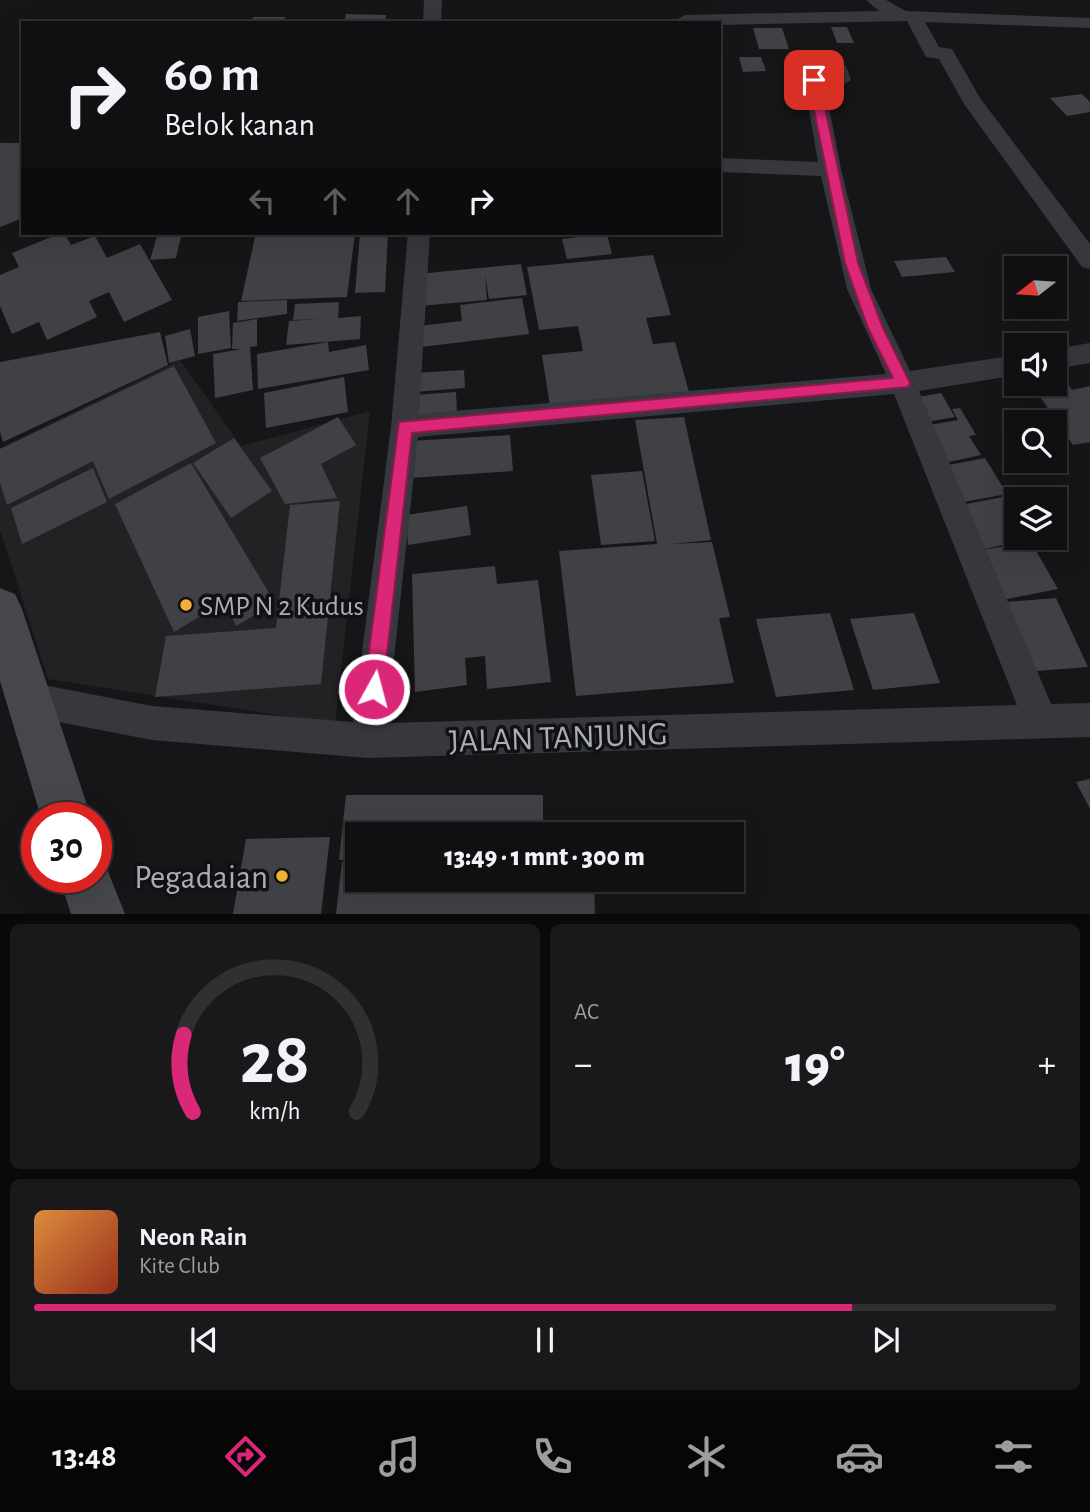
<!DOCTYPE html>
<html lang="id">
<head>
<meta charset="utf-8">
<style>
	body { margin:0; font-family:"Alegreya Sans",sans-serif; background:#19191b; color:#f1f3f6; height:100vh; display:flex; flex-direction:column; font-size:26px; white-space:nowrap }
	* { box-sizing:border-box; margin:0 }
	p { font-size:23px; color:#9c9d9f }
	.icon { flex:none; width:38px; height:38px; fill:none; stroke:currentColor; stroke-width:2; stroke-linecap:round; stroke-linejoin:round }
	.map { position:relative; height:914px; overflow:hidden }
	.panel { display:flex; flex-direction:column; gap:10px; padding:10px; background:#09090a; flex:1 }
	.panel>* { flex:none }
	.guide { position:absolute; left:21px; top:21px; width:700px; height:214px; border-radius:0px; box-shadow:0 7px 28px #0002,0 0 0 2px #303032; background:#101012; color:#f1f3f6; overflow:hidden }
	.needle { width:46px; rotate:253deg }
	.buttons { position:absolute; left:1004px; top:256px; display:grid; gap:14px }
	.buttons a { display:grid; place-items:center; width:63px; height:63px; border-radius:0px; background:#101012; box-shadow:0 7px 28px #0002,0 0 0 2px #303032; font-size:35px }
	.speed { position:absolute; left:21px; top:802px; display:flex; gap:14px; font-size:35px; font-weight:700; text-align:center }
	.speed>* { display:grid; place-content:center; width:91px; height:91px; border-radius:50%; background:#101012; box-shadow:0 7px 28px #0002,0 0 0 2px #303032; line-height:1 }
	.speed .limit { border:10px solid #d22; background:#fff; color:#111 }
	.pin { position:absolute; display:grid; place-items:center; width:60px; height:60px; color:#fff; margin:-30px; border-radius:14px; box-shadow:0 4px 10px #0006 }
	.me { position:absolute; width:77px; margin:-38px; rotate:7deg; stroke-linejoin:round; filter:drop-shadow(0 0 5px #0008) }
	.turn { display:flex; align-items:center; gap:24px; height:147px; padding:0 28px; font-size:32px }
	.turn .icon { width:91px; height:91px; stroke-width:2.5 }
	.turn b { display:block; font-size:49px; line-height:60px }
	.lanes { display:flex; align-items:center; height:66px; padding:0 28px; background:#0003; justify-content:center; gap:35px; direction:ltr }
	.lanes .off { opacity:.35 }
	.big { font-size:52px; font-weight:800; line-height:1.1 }
	.panel .card { flex:1; display:flex; flex-direction:column; justify-content:center; gap:10px; min-width:0; padding:0 24px; border-radius:10px; background:#19191b }
	.panel .dial { align-items:center; gap:0 }
	.dial svg { height:182px; overflow:visible; fill:none; stroke:#303032; stroke-width:7; stroke-linecap:round; text-anchor:middle }
	.dial text { fill:#f1f3f6; stroke:none }
	.song { display:flex; align-items:center; gap:21px }
	.cover { width:84px; height:84px; border-radius:10px; background:linear-gradient(135deg,hsl(30 70% 55%),hsl(10 70% 35%)) }
	.played { height:7px; border-radius:4px; background:linear-gradient(90deg,#db2777 80%,#303032 80%) }
	.keys { display:flex; justify-content:space-around; direction:ltr }
	.heat { display:flex; justify-content:space-between; align-items:center; font-size:38px; direction:ltr }
	.panel .tiles { flex:1; display:grid; gap:10px; grid-template-columns:1fr 1fr }
	.card:last-child { grid-column:span 2 }
	.trip { position:absolute; left:345px; top:822px; width:399px; height:70px; border-radius:0px; background:#101012; box-shadow:0 7px 28px #0002,0 0 0 2px #303032; font-weight:800; line-height:70px; text-align:center }
	.menu { display:flex; height:112px; justify-content:space-around; align-items:center; background:#060607; color:#9c9d9f }
	.menu .icon { width:49px; height:49px }
	.menu .current { color:#db2777 }
	.menu b { font-size:32px; color:#f1f3f6 }
	.map>svg:first-child { display:block }
	.built { fill:#222225 }
	.building { fill:#404145 }
	.lines { fill:none; stroke-linecap:round; stroke-linejoin:round }
	.street { fill:#37383d; fill-rule:evenodd }
	.secondary { fill:#45474d; fill-rule:evenodd }
	.route { fill:#db2777; stroke:#8e194d; stroke-width:2 }
	.poi-dot { fill:#f2b134; stroke:#111113; stroke-width:2.5 }
	.labels { text-anchor:middle; stroke-width:7; stroke-linejoin:round; paint-order:stroke }
	.poi-label { font-size:28px; fill:#a8adb8; stroke:#111113; text-anchor:start }
	.near-street-label { font-size:33px; fill:#a8adb8; stroke:#111113 }
	.near-poi-label { font-size:33px; fill:#a8adb8; stroke:#111113; text-anchor:end }
</style>
</head>
<body>
<div class="map">
<svg width="1090" height="914" viewBox="0 0 1090 914">
	<rect width="100%" height="100%" fill="#161618"/>
	<path class="built" d="M180 360 241 446 370 411 335 724 48 679 0 530V448Z"/>
	<path class="building" d="M346 14 386 15 385 23H344Z
		M253 17H285L283 23H251Z
		M831 27H847L854 43H837Z
		M753 28H782L789 49H759Z
		M739 57H761L766 71 743 72Z
		M1082 94 1090 102V112L1067 116 1050 98Z
		M0 143H23V218L0 227Z
		M61 233H64L71 245 95 236 107 258 140 244 172 300 124 322 109 292 89 301 97 317 47 340 39 322 12 334 0 306V275L19 267 12 253Z
		M158 233H182L176 258 150 260Z
		M277 233H355L347 297 241 301 255 237H276Z
		M360 233H388L385 292 355 293Z
		M607 234 612 254 567 259 562 239Z
		M653 255 671 315 646 318 653 344 675 342 691 399 551 413 542 355 583 351 578 326 539 330 527 267Z
		M946 257 955 272 902 277 894 261Z
		M521 264 527 295 489 299 485 275 487 300 419 306 418 274Z
		M522 298 529 334 421 347 419 326 462 321 460 305Z
		M287 300V314L237 321 238 302Z
		M339 302 338 318 361 316 360 339 286 345 289 321 320 319 293 320 295 304Z
		M229 311 231 348 198 354V317Z
		M257 319V346L250 347 253 390 215 398 213 354 242 349H232L233 323Z
		M190 329 195 356 169 363 165 336Z
		M160 332 168 365 3 442 0 432V362Z
		M328 342 329 352 366 345 369 370 258 389 257 354Z
		M174 366 216 443 109 499 93 461 7 505 0 483V449Z
		M464 370 465 388 414 392V373Z
		M344 377 348 412 266 428 264 393Z
		M1065 379 1072 390 1090 386V442L1073 445 1032 385 1055 383V381Z
		M456 392 457 413 413 424V395Z
		M941 393 955 417 926 422 912 398Z
		M960 408 976 435 969 436 981 455 944 463 923 426 958 420 952 409Z
		M338 417 356 445 321 464 337 498 285 504 260 458Z
		M684 417 711 540 672 544 712 542 730 617 719 618 734 683 576 696 559 551 657 544 635 420Z
		M510 435 513 471 409 478 410 441Z
		M234 438 272 491 231 518 193 463Z
		M985 458 1007 494 958 503 938 467Z
		M191 463 275 603 236 626 224 602 174 632 115 504Z
		M93 468 107 502 22 544 11 508Z
		M642 471 655 541 601 545 591 475Z
		M1008 496 1017 510V537H1023L1025 540 981 550 956 506Z
		M340 501 321 684 155 697 166 636 276 628 290 505Z
		M467 506 471 535 408 545 406 515Z
		M1031 542 1058 589 1002 600 976 551Z
		M495 566 497 584 538 580 551 682 487 689 485 656 465 658 467 685 415 692 412 574Z
		M1056 598 1088 667 1023 672 995 603Z
		M830 613 854 690 776 697 756 619Z
		M914 613 940 683 873 690 850 619Z
		M1090 779V809L1076 782Z
		M346 795H543V835H357V859L339 860Z
		M330 837 321 914H233L246 839Z
		M342 862H357V880H594L595 914H336Z"/>
	<g class="lines">
		<path class="street" d="M424 0H442L441 23H423Z
			M866 0H886L906 11 1090 18V28L925 22 939 47 952 49 980 98 1090 244V269L1082 267 964 104 939 59 926 57 907 21 719 25 678 23 676 20 685 15 879 11Z
			M837 60 846 66 851 80 841 86H825L841 169 871 289 910 371 1017 355V375L919 391 1051 704 1090 703V737L368 758 152 740 28 716 16 711 11 699 16 687 28 682 152 706 353 722 391 427 408 233H430L419 414 886 374 847 289 821 176 719 172V158L818 162 804 80 814 74H830L828 66ZM894 394 1017 705 387 723 418 437Z
			M1090 343V363L1055 369V349Z"/>
		<path class="secondary" d="M0 588 15 594 22 609 91 817H41L0 681Z
			M96 856 103 859 125 914H71L59 877H96Z"/>
	</g>
	<path class="route" d="M814 77 819 80 858 263 883 328 910 383 908 387 412 433 383 689 381 696 374 699 367 696 364 689 399 422 893 378 868 328 845 263 808 80Z"/>
	<g class="poi-dot">
		<circle cx="186" cy="605" r="7"/>
		<circle cx="282" cy="876" r="7"/>
	</g>
	<g class="labels">
		<g class="poi-label">
			<text x="200" y="615">SMP N 2 Kudus</text>
		</g>
		<g class="near-street-label">
			<text transform="translate(558 736) rotate(-2)" y="12">JALAN TANJUNG</text>
		</g>
		<g class="near-poi-label">
			<text x="268" y="888">Pegadaian</text>
		</g>
	</g>
</svg>
<div class="buttons">
<a><svg class="needle" viewBox="-14 -14 28 28"><path d="M0-13l5 13h-10z" fill="#e53935"/><path d="M0 13l5-13h-10z" fill="#9c9d9f"/></svg></a>
<a><svg class="icon" aria-label="sound" viewBox="0 0 24 24"><path d="M4 9h4l5-4v14l-5-4H4zM17 9q2 3 0 6"/></svg></a>
<a><svg class="icon" aria-label="search" viewBox="0 0 24 24"><circle cx="10" cy="10" r="6"/><path d="M15 15l6 6"/></svg></a>
<a><svg class="icon" aria-label="layers" viewBox="0 0 24 24"><path d="M12 4l9 5-9 5-9-5zM3 14l9 5 9-5"/></svg></a>
</div>
<div class="speed"><div class="limit">30</div></div>
<div class="pin" style="left:814px;top:80px;background:#d93025"><svg class="icon" aria-label="arrive" viewBox="0 0 24 24"><path d="M6 21V4h12l-3 4 3 4H6"/></svg></div>
<svg class="me" style="left:374px;top:689px" viewBox="-20 -20 40 40"><circle r="17" fill="#db2777" stroke="#fff" stroke-width="3"/><path d="M0-11L8 9 0 5-8 9z" fill="#fff"/></svg>
<div class="trip">13:49 · 1 mnt · 300 m</div>
<div class="guide">
<div class="turn"><svg class="icon" aria-label="right" viewBox="0 0 24 24"><path d="M7 20v-9h11M14 6l5 5-5 5"/></svg><div><b>60 m</b>Belok kanan</div></div>
<div class="lanes"><svg class="icon off" aria-label="left" viewBox="0 0 24 24"><path d="M17 20v-9H6M10 6l-5 5 5 5"/></svg><svg class="icon off" aria-label="ahead" viewBox="0 0 24 24"><path d="M12 20V5M6 11l6-6 6 6"/></svg><svg class="icon off" aria-label="ahead" viewBox="0 0 24 24"><path d="M12 20V5M6 11l6-6 6 6"/></svg><svg class="icon" aria-label="right" viewBox="0 0 24 24"><path d="M7 20v-9h11M14 6l5 5-5 5"/></svg></div>
</div>
</div>
<section class="panel">
<div class="tiles">
<div class="card dial"><svg viewBox="0 0 100 80">
<path d="M14 69A42 42 0 1 1 86 69"/>
<path d="M14 69A42 42 0 0 1 10 35" stroke="#db2777"/>
<text x="50" y="56" font-size="32" font-weight="700">28</text>
<text x="50" y="72" font-size="11">km/h</text>
</svg></div>
<div class="card"><p>AC</p>
<div class="heat"><a>−</a><b class="big">19°</b><a>+</a></div>
</div>
<div class="card">
<div class="song"><i class="cover"></i><div><b>Neon Rain</b><p>Kite Club</p></div></div>
<div class="played"></div>
<div class="keys"><svg class="icon" aria-label="previous" viewBox="0 0 24 24"><path d="M18 5L8 12l10 7zM5 5v14"/></svg><svg class="icon" aria-label="pause" viewBox="0 0 24 24"><path d="M8 5v14M16 5v14"/></svg><svg class="icon" aria-label="next" viewBox="0 0 24 24"><path d="M6 5l10 7-10 7zM19 5v14"/></svg></div>
</div>
</div>
</section>
<nav class="menu">
<b>13:48</b>
<svg class="icon current" aria-label="directions" viewBox="0 0 24 24"><path d="M12 3l9 9-9 9-9-9zM9 14v-3h6M13 9l2 2-2 2"/></svg>
<svg class="icon" aria-label="music" viewBox="0 0 24 24"><path d="M9 18V5l10-2v13"/><circle cx="6" cy="18" r="3"/><circle cx="16" cy="16" r="3"/></svg>
<svg class="icon" aria-label="phone" viewBox="0 0 24 24"><path d="M5 4h4l2 5-3 2q2 4 5 5l2-3 5 2v4C11 20 4 13 5 4z"/></svg>
<svg class="icon" aria-label="climate" viewBox="0 0 24 24"><path d="M12 3v18M4 7l16 10M4 17L20 7"/></svg>
<svg class="icon" aria-label="car" viewBox="0 0 24 24"><path d="M5 17H2v-5l4-1 3-4h7l3 4 3 1v5h-3M9 17h6M6 11h13"/><circle cx="7" cy="17" r="2"/><circle cx="17" cy="17" r="2"/></svg>
<svg class="icon" aria-label="filters" viewBox="0 0 24 24"><path d="M4 7h16M4 17h16"/><circle cx="9" cy="7" r="2"/><circle cx="15" cy="17" r="2"/></svg>
</nav>
</body>
</html>
